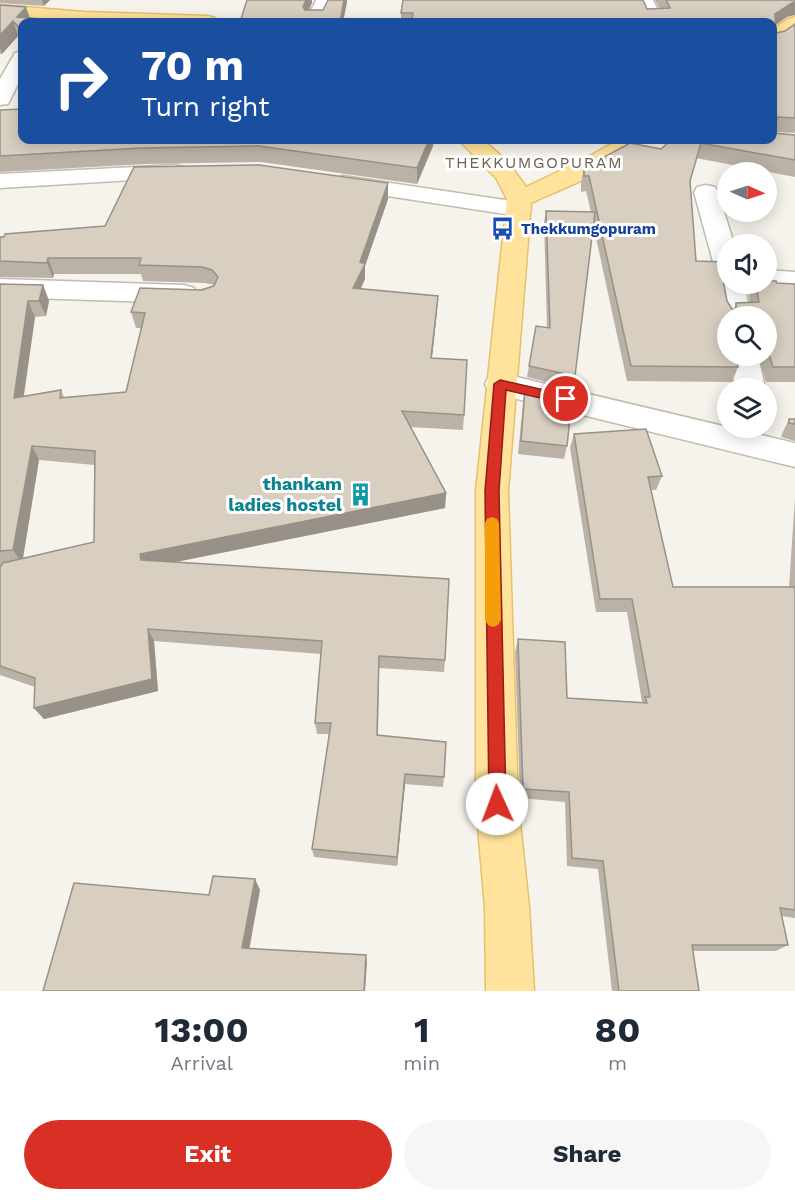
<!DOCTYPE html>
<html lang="en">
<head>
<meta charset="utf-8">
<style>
  body { margin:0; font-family:"Work Sans",sans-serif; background:#f6f6f7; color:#1f2937; height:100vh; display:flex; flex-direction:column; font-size:22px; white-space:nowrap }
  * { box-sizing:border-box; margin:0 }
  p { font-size:20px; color:#747a83 }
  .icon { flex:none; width:33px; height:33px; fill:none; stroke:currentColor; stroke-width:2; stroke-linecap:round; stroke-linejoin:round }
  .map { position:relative; height:991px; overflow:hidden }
  .sheet { display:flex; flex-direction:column; background:#fff; flex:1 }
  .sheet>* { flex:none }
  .top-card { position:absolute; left:18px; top:18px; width:759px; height:126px; border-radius:12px; box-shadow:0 3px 15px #0003; background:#1a4fa0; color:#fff; overflow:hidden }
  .needle { width:39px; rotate:93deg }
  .buttons { position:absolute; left:717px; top:162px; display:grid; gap:12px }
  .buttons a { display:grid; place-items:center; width:60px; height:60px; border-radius:50%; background:#fff; box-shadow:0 3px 15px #0003; font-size:30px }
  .pin { position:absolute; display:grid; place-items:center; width:51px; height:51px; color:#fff; margin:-26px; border:3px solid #fff; border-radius:50%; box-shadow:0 2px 6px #0007 }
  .me { position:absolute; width:66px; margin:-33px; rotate:358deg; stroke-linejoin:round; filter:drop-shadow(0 0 4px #0008) }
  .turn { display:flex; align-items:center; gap:21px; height:126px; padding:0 24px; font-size:27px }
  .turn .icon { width:78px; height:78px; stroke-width:2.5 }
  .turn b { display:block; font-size:42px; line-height:51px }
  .eta { display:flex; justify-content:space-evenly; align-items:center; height:102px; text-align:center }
  .eta b { font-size:36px; font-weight:700; line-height:42px }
  .button { display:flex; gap:12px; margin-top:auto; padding:12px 24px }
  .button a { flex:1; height:69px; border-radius:36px; background:#d93025; color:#fff; font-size:24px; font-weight:700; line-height:69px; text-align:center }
  .button a+a { background:#f6f6f7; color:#1f2937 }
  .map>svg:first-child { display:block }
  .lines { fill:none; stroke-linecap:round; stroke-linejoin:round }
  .minor-casing { stroke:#c2bbae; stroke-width:3 }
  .major-casing { stroke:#e6c16a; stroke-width:3 }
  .minor { fill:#fff; fill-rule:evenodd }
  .major { fill:#ffe39c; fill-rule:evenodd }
  .wall { fill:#bab2a6; fill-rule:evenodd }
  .shaded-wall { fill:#979187 }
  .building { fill:#d8cfc1; stroke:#979187; stroke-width:1.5 }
  .route { fill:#d93025; stroke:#8d1f18; stroke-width:1.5 }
  .slow { fill:#f59e0b }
  .labels { text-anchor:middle; stroke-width:6; stroke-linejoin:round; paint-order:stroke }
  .far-transit-label { font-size:15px; font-weight:bold; fill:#164399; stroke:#fff; text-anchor:start }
  .far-neighbourhood-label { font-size:16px; letter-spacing:1.5px; fill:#6e6250; stroke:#fff }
  .culture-label { font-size:18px; font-weight:bold; fill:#0d838f; stroke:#fff; text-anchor:end }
</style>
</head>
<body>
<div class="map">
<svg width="795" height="991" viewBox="0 0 795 991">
  <rect width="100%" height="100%" fill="#f6f3ec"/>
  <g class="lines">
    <defs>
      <g id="minor">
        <path d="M 316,0 L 334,0 L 324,22 L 306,22 Z"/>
        <path d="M 635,0 L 653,0 L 664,22 L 646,22 Z"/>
        <path d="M 22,51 L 22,76 L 8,104 L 0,105 L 0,79 L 15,53 Z"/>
        <path d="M 175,165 L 183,167 L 187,172 L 183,177 L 0,188 L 0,174 Z"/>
        <path d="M 343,176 L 519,202 L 528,204 L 531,209 L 528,214 L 519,216 L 335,188 L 331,183 L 335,178 Z"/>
        <path d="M 706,185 L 715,187 L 718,192 L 734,244 L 728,244 L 728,284 L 744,284 L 751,316 L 728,316 L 728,323 L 723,316 L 718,284 L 721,278 L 725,277 L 719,275 L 715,269 L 694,192 L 697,187 Z"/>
        <path d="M 766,270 L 795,272 L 795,290 L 757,285 L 755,284 L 766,284 Z"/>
        <path d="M 0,279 L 184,285 L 194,288 L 198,294 L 194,300 L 184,303 L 0,297 Z"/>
        <path d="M 730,356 L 758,356 L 765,388 L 735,388 Z"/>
        <path d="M 500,373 L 795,443 L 795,467 L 489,392 L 485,384 L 489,376 Z"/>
      </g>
      <g id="major">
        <path d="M 0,5 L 84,12 L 208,16 L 215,18 L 218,22 L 69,22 L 0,17 Z"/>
        <path d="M 795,17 L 795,32 L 779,44 L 772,46 L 772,30 L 788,19 Z"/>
        <path d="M 459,140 L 483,140 L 507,161 L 526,187 L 583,160 L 618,140 L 643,140 C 627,164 559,190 531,203 L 508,491 L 518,804 L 529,907 L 534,991 L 486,991 L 485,907 L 476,804 L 476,491 L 507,199 L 496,178 Z"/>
      </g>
    </defs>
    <use href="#minor" class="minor-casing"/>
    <use href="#major" class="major-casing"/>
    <use href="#minor" class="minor"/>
    <use href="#major" class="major"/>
  </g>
  <g class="wall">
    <path d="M 0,0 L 50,0 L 44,6 L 0,3 Z"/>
    <path d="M 655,0 L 795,0 L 787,17 L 776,25 L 776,33 L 785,31 L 795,24 L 795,133 L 772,132 L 772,22 L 401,22 L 401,13 L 660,9 Z"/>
    <path d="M 0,5 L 26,7 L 29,18 L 22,22 L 22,40 L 18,36 L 2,54 L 0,54 Z"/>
    <path d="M 0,110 L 22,140 L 433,140 L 433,146 L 417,184 L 261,162 L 146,164 L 0,172 Z"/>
    <path d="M 795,135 L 795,177 L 696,158 L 690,181 L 696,261 L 722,270 L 727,301 L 732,309 L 734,309 L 736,303 L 750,303 L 749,295 L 754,284 L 795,284 L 795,382 L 766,382 L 758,356 L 766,356 L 766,316 L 728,316 L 738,367 L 732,382 L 627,381 L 593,224 L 575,376 L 572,388 L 527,377 L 536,326 L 547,328 L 544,222 L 546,211 L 591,212 L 586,191 L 581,192 L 581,183 L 584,168 L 661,149 L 671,140 Z"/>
    <path d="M 388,183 L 388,199 L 365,266 L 365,279 L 361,288 L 437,311 L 432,358 L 464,415 L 463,430 L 410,427 L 446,493 L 445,508 L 173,562 L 445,660 L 444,672 L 379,668 L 378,735 L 444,777 L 443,787 L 405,784 L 397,866 L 314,857 L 312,849 L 329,734 L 317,734 L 315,723 L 321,654 L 154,641 L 158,691 L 44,719 L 34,708 L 35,687 L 0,675 L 0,284 L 43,285 L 49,301 L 46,316 L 35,317 L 24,396 L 61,390 L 64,397 L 126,392 L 142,328 L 136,328 L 131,312 L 214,285 L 205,283 L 143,281 L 141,274 L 54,274 L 53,278 L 0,277 L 0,237 L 105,226 ZM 39,460 L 95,465 L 94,542 L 23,558 Z"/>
    <path d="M 525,389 L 567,446 L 564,459 L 518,454 L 523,403 Z"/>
    <path d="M 789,419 L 795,419 L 795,441 L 781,437 L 782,434 Z"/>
    <path d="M 574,434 L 662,476 L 656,490 L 651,490 L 673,587 L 789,587 L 795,498 L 795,918 L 781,916 L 788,945 L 776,951 L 693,951 L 699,991 L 612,991 L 598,869 L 567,866 L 565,802 L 520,798 L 515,652 L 518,639 L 567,698 L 642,702 L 627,612 L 596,612 L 570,448 Z"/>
  </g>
  <g class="shaded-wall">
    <path d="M 42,0 L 50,0 L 44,6 Z"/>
    <path d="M 306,0 L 312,0 L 312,3 L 304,21 L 303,7 Z"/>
    <path d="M 344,0 L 347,0 L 347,3 L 343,22 L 340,22 Z"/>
    <path d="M 795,2 L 795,15 L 787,17 L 772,27 L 775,14 L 792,3 Z"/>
    <path d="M 26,7 L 31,21 L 17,17 Z"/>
    <path d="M 13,21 L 18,36 L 2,54 L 0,48 L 0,35 Z"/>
    <path d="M 429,140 L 433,140 L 433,146 L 417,184 L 417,168 Z"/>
    <path d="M 516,140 L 525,140 L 516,142 Z"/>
    <path d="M 388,183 L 388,199 L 365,266 L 365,279 L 354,303 L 353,288 L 360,262 Z"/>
    <path d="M 48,258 L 54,274 L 53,278 L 47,263 Z"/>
    <path d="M 43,285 L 49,301 L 46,316 L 39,301 Z"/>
    <path d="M 438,296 L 437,311 L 430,374 L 431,358 Z"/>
    <path d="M 28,301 L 35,317 L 21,413 L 14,398 Z"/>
    <path d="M 32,446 L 39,460 L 22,564 L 13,550 Z"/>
    <path d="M 446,493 L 445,508 L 146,568 L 141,560 L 140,554 Z"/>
    <path d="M 148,629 L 154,641 L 158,691 L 44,719 L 34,708 Z"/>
    <path d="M 379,656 L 379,668 L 377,746 L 377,735 Z"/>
    <path d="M 405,774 L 405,784 L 397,866 L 397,857 Z"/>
    <path d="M 255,879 L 260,890 L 248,956 L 242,948 Z"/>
    <path d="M 366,955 L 367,963 L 365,991 L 364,991 Z"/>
  </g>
  <g class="building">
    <path d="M 247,0 L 306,0 L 303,7 L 305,10 L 323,10 L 328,0 L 344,0 L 340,22 L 240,22 Z"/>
    <path d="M 403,0 L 643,0 L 647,9 L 670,8 L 666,0 L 795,0 L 795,2 L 792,3 L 775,14 L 776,33 L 785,31 L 795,24 L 795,118 L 778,117 L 775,123 L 772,123 L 772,22 L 414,22 L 412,20 L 413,13 L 401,13 Z"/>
    <path d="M 0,5 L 26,7 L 17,17 L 82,22 L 22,22 L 22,30 L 13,21 L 0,35 Z"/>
    <path d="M 22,109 L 22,140 L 429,140 L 417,168 L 259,146 L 142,148 L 0,156 L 0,110 Z"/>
    <path d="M 772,133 L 795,135 L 795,160 L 701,143 L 690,181 L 696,261 L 724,262 L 721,269 L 727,301 L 732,309 L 736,310 L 736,303 L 759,302 L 756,284 L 766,284 L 766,281 L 776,281 L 777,283 L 795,284 L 795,367 L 773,367 L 766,344 L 766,316 L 728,316 L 728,356 L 737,356 L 738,367 L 631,366 L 589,176 L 584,176 L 584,168 L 630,143 L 661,149 L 671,140 L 772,140 Z"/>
    <path d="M 259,165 L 388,183 L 360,262 L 365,264 L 353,288 L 438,296 L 431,358 L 467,360 L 464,415 L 402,411 L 446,493 L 140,554 L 141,560 L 449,579 L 445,660 L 379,656 L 377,735 L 446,742 L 444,777 L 405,774 L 397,857 L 312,849 L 331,723 L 315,723 L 322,641 L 148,629 L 152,679 L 34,708 L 35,678 L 0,666 L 0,567 L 3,563 L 94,542 L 95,451 L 32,446 L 13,550 L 0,551 L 0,284 L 43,285 L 39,301 L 28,301 L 14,398 L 61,390 L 60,398 L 126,392 L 145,313 L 131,312 L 140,288 L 202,290 L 214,286 L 218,277 L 212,270 L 202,267 L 139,265 L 141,258 L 48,258 L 47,263 L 0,261 L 0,237 L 4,237 L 5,234 L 105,226 L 134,167 Z"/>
    <path d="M 546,211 L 595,212 L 575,376 L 529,366 L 536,326 L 550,328 Z"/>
    <path d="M 525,389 L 572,400 L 567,446 L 521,441 Z"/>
    <path d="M 789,419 L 795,419 L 795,424 L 789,423 Z"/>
    <path d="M 646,429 L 662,476 L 648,477 L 673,587 L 795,587 L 795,910 L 780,908 L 788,945 L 692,945 L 699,991 L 619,991 L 603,861 L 572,858 L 569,792 L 523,789 L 518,639 L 565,642 L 567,698 L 647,703 L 645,697 L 650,697 L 632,599 L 600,599 L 574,434 Z"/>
    <path d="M 213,876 L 255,879 L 242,948 L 366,955 L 364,991 L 43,991 L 74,883 L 209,895 Z"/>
  </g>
  <path class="route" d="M 500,380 L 566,395 L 572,399 L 566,404 L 506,390 L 499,491 L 506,804 L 503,810 L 497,813 L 491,810 L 489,804 L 485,491 L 494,384 Z"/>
  <path class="slow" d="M 492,517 L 497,519 L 499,523 L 501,620 L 498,625 L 493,627 L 488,625 L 485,620 L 485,523 L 487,519 Z"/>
  <defs>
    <symbol id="bus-bare" viewBox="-9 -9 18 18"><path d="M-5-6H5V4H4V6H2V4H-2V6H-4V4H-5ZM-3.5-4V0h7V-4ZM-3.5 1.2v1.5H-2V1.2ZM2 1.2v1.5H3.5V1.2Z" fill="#1a4fb4" stroke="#fff" stroke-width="2.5" paint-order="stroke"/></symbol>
    <symbol id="building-bare" viewBox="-9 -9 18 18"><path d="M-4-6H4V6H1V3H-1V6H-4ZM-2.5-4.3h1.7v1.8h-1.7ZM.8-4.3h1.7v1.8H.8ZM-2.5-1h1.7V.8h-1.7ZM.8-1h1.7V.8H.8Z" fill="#0f9aa8" stroke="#fff" stroke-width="2.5" paint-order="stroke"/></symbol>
  </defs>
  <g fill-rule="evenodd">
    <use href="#bus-bare" x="486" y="212" width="33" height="33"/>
    <use href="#building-bare" x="344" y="478" width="33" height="33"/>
  </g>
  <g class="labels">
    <g class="far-transit-label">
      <text x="521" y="234">Thekkumgopuram</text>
    </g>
    <g class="far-neighbourhood-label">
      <text x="534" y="168">THEKKUMGOPURAM</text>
    </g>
    <g class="culture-label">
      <text x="342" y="490">thankam<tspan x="342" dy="21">ladies hostel</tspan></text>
    </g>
  </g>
</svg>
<div class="buttons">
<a><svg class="needle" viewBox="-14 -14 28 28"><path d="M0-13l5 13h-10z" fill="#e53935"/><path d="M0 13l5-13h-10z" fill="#747a83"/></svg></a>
<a><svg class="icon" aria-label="sound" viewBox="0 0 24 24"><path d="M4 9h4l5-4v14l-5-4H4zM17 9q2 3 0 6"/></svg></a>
<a><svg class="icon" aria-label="search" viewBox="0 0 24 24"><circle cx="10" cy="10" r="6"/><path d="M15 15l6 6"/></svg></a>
<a><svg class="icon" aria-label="layers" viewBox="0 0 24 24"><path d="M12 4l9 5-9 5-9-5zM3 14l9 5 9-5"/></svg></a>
</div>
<div class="pin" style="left:566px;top:399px;background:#d93025"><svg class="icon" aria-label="arrive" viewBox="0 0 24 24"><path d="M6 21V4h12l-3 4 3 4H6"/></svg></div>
<svg class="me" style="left:497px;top:804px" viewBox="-20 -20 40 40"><circle r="19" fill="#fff"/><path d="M0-13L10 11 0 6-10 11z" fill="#d93025"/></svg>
<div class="top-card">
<div class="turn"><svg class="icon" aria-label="right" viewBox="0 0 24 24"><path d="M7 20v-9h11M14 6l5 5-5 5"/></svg><div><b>70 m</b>Turn right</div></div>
</div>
</div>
<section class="sheet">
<div class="eta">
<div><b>13:00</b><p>Arrival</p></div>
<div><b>1</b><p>min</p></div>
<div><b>80</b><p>m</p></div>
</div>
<div class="button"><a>Exit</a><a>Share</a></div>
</section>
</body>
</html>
